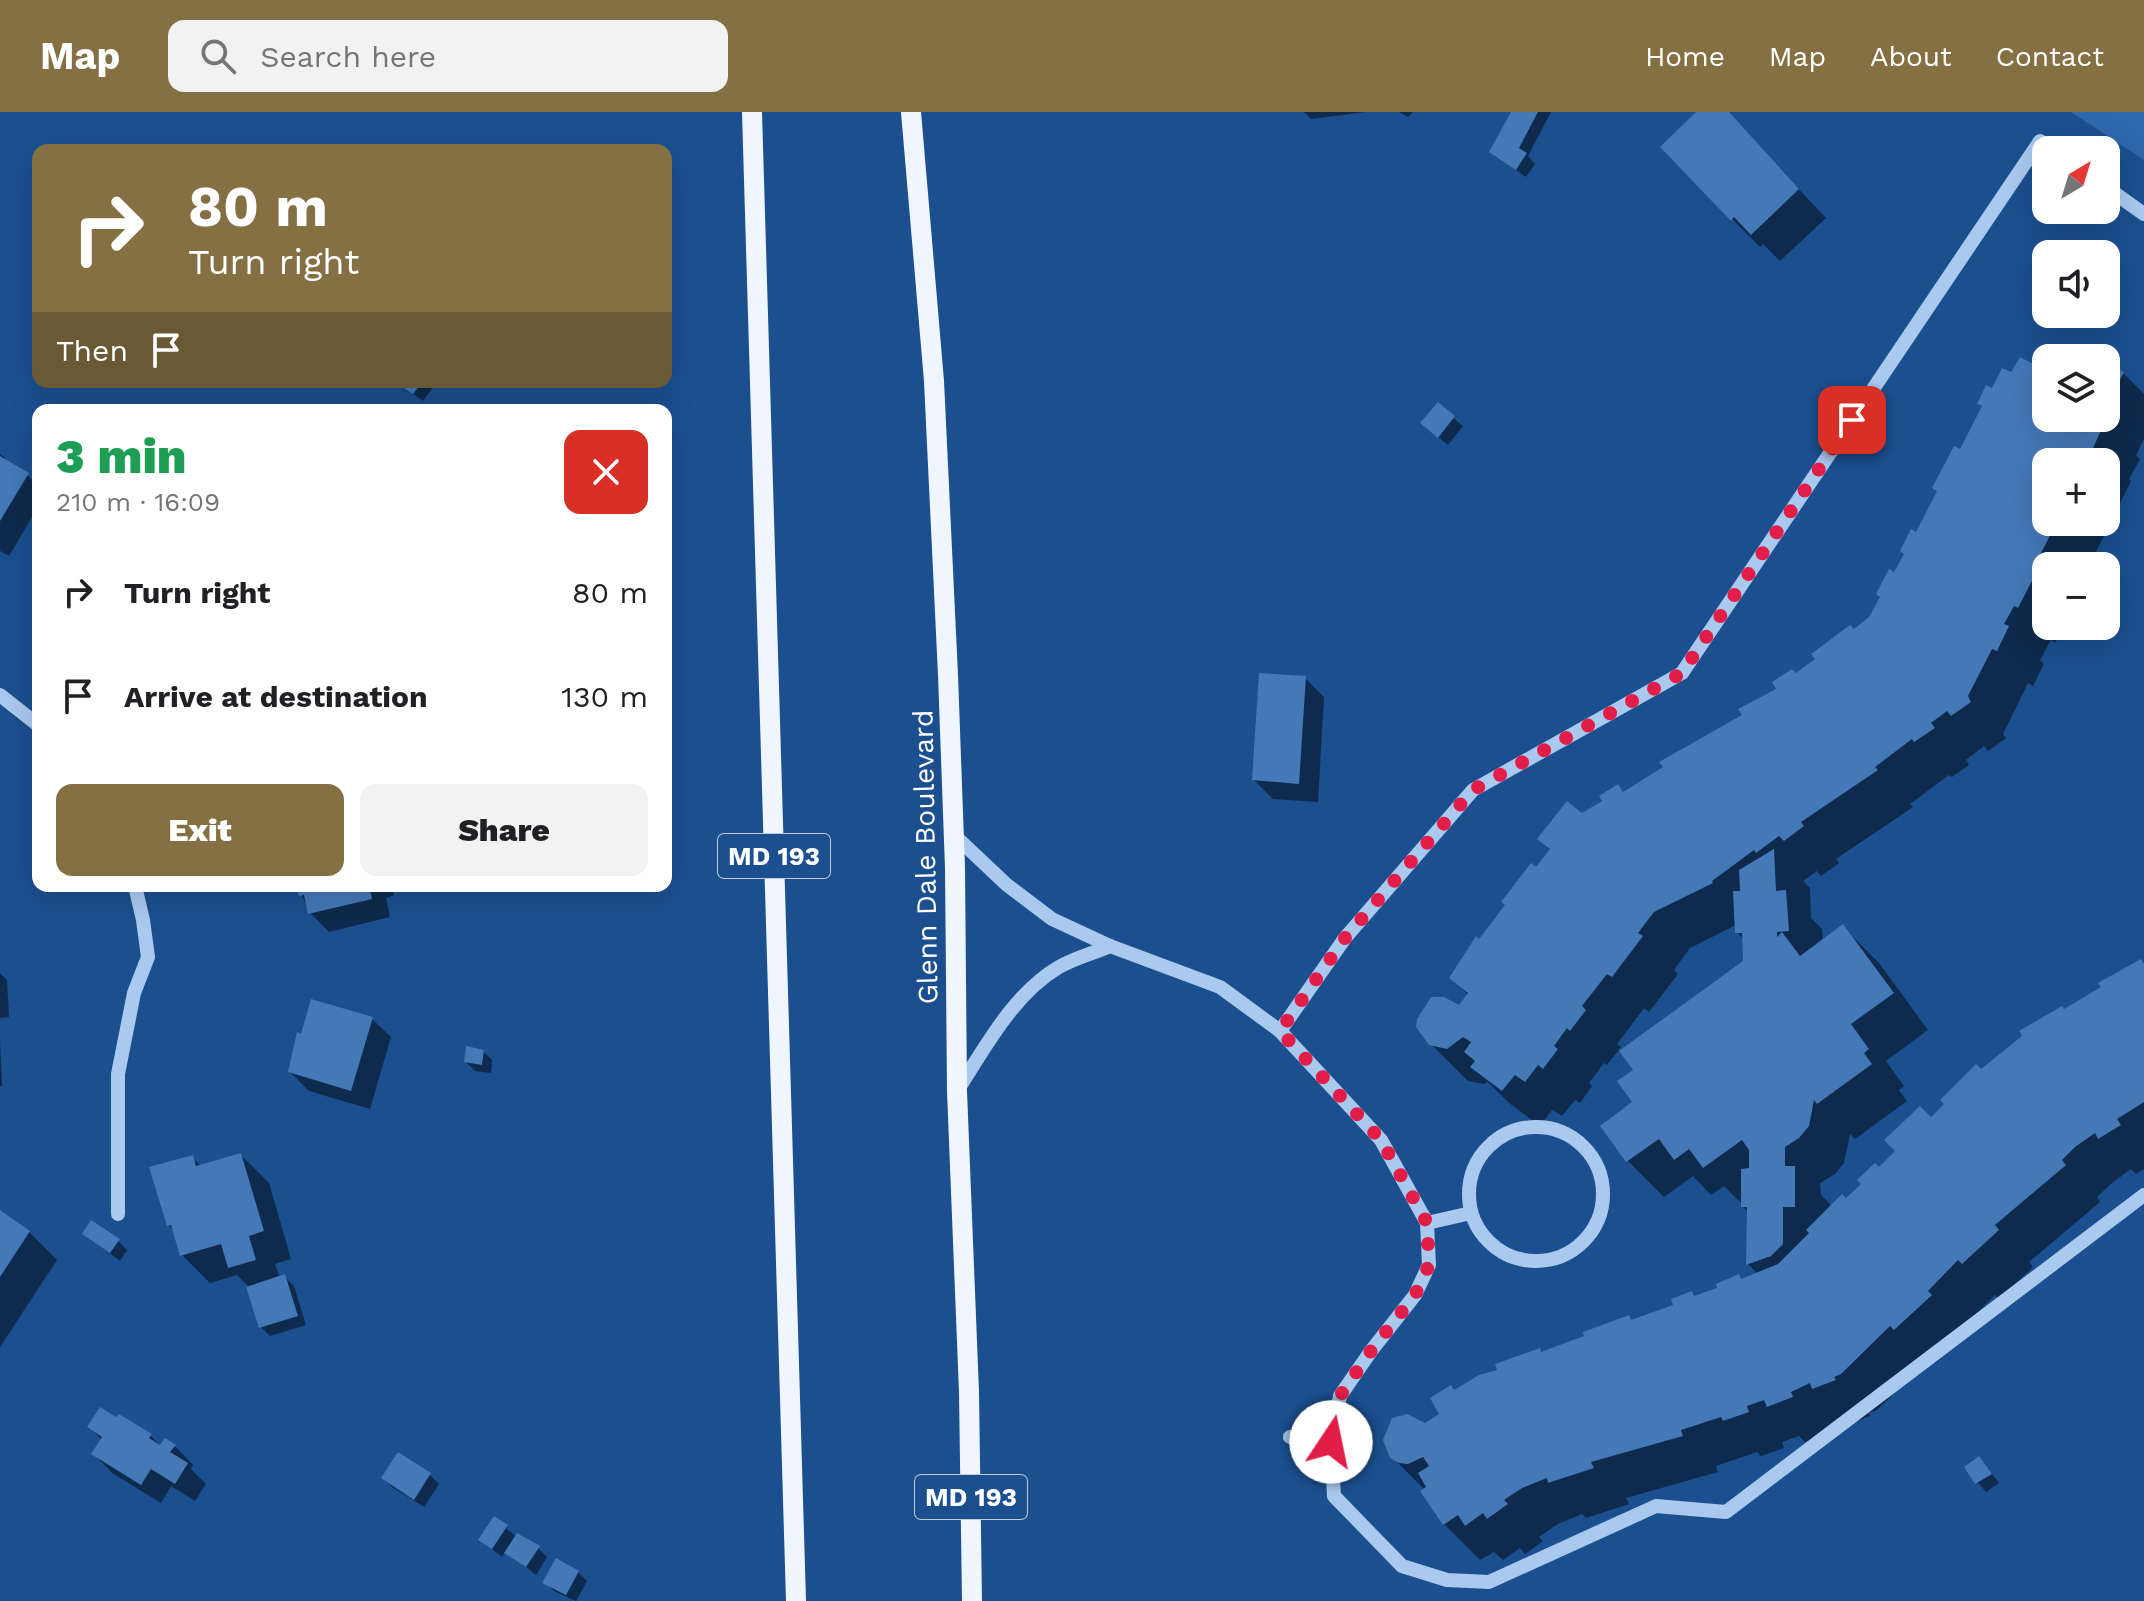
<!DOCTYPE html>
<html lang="en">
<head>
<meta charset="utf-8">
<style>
  body { margin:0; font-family:"Work Sans",sans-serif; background:#f2f2f2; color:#202124; height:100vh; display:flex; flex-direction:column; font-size:30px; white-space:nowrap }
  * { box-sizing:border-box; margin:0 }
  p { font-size:26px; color:#757577 }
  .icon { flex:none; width:44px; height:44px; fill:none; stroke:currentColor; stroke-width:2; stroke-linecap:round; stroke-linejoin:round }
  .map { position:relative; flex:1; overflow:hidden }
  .details { position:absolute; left:32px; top:292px; width:640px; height:488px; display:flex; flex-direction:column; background:#fff; border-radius:16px; box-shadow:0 8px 32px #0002 }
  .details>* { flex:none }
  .top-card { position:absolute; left:32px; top:32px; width:640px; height:244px; border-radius:16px; box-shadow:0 8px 32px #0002; background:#847042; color:#fff; overflow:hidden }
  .needle { width:52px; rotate:38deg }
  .fabs { position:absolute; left:2032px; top:24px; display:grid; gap:16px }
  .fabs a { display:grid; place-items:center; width:88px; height:88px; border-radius:16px; background:#fff; box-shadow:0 8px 32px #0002; font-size:40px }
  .pin { position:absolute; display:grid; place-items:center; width:68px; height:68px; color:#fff; margin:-34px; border-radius:16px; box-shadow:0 4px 12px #0006 }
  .me { position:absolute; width:88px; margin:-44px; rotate:11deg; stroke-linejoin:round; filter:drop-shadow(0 0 6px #0008) }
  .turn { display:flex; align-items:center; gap:28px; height:168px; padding:0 24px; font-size:36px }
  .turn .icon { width:104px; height:104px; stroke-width:2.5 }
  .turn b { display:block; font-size:56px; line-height:68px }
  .then { display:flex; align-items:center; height:76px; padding:0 24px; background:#0003; gap:16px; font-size:30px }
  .round { display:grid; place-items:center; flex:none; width:84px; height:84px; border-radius:16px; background:#f2f2f2 }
  .head { display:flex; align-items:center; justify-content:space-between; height:136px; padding:0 24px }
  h1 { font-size:48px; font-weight:800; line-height:60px; color:#1e9e55 }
  .action { display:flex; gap:16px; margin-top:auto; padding:16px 24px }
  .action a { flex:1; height:92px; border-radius:16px; background:#847042; color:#fff; font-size:32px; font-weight:800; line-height:92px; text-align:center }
  .action a+a { background:#f2f2f2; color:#202124 }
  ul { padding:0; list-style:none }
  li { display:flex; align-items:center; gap:24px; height:104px; padding:0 24px }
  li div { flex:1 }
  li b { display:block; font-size:30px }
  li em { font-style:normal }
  header { display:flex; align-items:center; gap:48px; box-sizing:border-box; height:112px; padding:0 40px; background:#847042; color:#fff }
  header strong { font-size:38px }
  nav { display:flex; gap:44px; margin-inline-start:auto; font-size:28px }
  .search { width:560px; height:72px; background:#f2f2f2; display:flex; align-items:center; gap:20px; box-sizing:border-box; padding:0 28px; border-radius:16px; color:#757577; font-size:30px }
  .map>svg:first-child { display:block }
  .green { fill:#2e69ad }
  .shadow { fill:#0007; fill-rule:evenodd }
  .building { fill:#4478b7 }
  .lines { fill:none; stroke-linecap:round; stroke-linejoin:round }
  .minor { stroke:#a9c9ee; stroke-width:14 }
  .major { stroke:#f0f6ff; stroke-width:20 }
  .route { stroke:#e11d48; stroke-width:14; stroke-dasharray:0 25.2 }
  .labels { text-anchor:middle; stroke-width:8; stroke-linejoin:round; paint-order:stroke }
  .shield { fill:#1b4f8f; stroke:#bbcadd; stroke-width:2 }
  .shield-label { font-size:26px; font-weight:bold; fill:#fff }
  .street-label { font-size:28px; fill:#fff; stroke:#1b4f8f }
</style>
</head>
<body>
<header>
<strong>Map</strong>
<div class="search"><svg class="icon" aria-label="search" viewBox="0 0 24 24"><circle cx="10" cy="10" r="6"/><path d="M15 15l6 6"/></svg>Search here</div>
<nav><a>Home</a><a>Map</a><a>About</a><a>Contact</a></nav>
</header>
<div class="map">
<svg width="2144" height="1489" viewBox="0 0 2144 1489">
  <rect width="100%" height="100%" fill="#1b4f8f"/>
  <path class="green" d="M 2071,0 L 2144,0 L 2144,48 Z"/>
  <g class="shadow">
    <path d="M 1304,0 L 1366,0 L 1311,7 Z"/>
    <path d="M 1399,0 L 1413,0 L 1408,5 Z"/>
    <path d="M 1513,0 L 1551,0 L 1528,44 L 1535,52 L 1526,65 L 1492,40 Z"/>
    <path d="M 1699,0 L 1726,0 L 1826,106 L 1780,149 L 1763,132 L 1760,135 L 1732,107 Z"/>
    <path d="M 2106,253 L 2123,261 L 2144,282 L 2144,327 L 2136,343 L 2140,347 L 2129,367 L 2131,369 L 2089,454 L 2046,454 L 2046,514 L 2063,514 L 2055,531 L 2051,528 L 2040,548 L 2044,552 L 2033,574 L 2028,571 L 2003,622 L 2006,626 L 1988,639 L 1984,634 L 1966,648 L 1969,653 L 1952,665 L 1949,663 L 1910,692 L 1913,695 L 1836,747 L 1839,751 L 1821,764 L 1817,759 L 1803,769 L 1810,776 L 1811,806 L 1822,817 L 1823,830 L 1843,815 L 1879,851 L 1928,918 L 1886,949 L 1904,974 L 1899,978 L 1907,989 L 1855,1027 L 1850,1022 L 1844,1051 L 1835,1062 L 1820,1071 L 1821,1083 L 1830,1092 L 1830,1097 L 1846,1089 L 1981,959 L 2064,899 L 2144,853 L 2144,1057 L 2136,1062 L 2131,1057 L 2112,1071 L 2097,1085 L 2100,1090 L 2029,1150 L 2033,1155 L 1999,1187 L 1995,1183 L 1962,1216 L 1966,1220 L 1931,1253 L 1927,1249 L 1877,1298 L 1869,1301 L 1870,1304 L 1850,1312 L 1846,1307 L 1825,1316 L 1828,1321 L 1805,1330 L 1799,1324 L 1782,1330 L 1784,1336 L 1761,1344 L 1757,1340 L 1716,1354 L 1718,1360 L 1626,1386 L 1629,1392 L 1586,1406 L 1582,1402 L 1558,1412 L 1539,1425 L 1543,1429 L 1525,1442 L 1520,1436 L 1503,1448 L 1494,1440 L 1480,1448 L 1444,1412 L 1425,1378 L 1392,1345 L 1425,1313 L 1442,1303 L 1455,1280 L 1540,1238 L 1543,1242 L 1629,1206 L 1633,1210 L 1675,1194 L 1692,1182 L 1696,1186 L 1758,1162 L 1748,1152 L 1749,1100 L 1743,1095 L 1743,1089 L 1741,1091 L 1724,1074 L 1711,1083 L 1693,1064 L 1664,1085 L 1628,1049 L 1602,1014 L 1635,991 L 1635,959 L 1745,850 L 1744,828 L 1737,820 L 1736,813 L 1690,836 L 1674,858 L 1678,862 L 1649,900 L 1644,896 L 1617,932 L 1621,935 L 1607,953 L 1604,951 L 1589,971 L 1592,974 L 1580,991 L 1575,988 L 1562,1004 L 1552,998 L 1540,1014 L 1509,991 L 1488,970 L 1484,972 L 1468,969 L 1431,932 L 1469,884 L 1452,866 L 1551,739 L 1540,727 L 1604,690 L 1618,675 L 1624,681 L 1745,604 L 1871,507 L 1983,296 L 1979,292 L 1993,279 L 2012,263 L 2046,261 L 2046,306 L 2106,306 ZM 2046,350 L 2106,350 L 2106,410 L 2046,410 Z"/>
    <path d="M 397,270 L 432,270 L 435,273 L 423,289 Z"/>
    <path d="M 1438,293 L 1463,314 L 1448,333 L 1432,320 Z"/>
    <path d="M 0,342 L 5,346 L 4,349 L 27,363 L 38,373 L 38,395 L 9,444 L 0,439 Z"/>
    <path d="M 1305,566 L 1324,585 L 1318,690 L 1273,687 L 1254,668 Z"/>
    <path d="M 298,774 L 392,774 L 394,783 L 386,786 L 390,805 L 329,820 L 310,801 Z"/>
    <path d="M 0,861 L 7,868 L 9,905 L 0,906 Z"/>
    <path d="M 372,907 L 391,925 L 370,997 L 309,979 L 290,960 L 302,924 Z"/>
    <path d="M 0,927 L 2,974 L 0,974 Z"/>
    <path d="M 483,939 L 492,948 L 491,961 L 475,959 L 466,950 Z"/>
    <path d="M 241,1043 L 269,1071 L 291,1147 L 275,1152 L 280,1166 L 285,1165 L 294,1174 L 306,1213 L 270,1224 L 261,1215 L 250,1176 L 237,1163 L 210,1171 L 182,1143 L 175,1119 L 168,1113 L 192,1045 L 202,1055 Z"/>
    <path d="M 0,1101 L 29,1120 L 57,1148 L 0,1235 Z"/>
    <path d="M 84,1121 L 118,1129 L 127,1138 L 120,1149 Z"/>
    <path d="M 117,1308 L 150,1323 L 162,1335 L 175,1334 L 193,1353 L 191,1357 L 206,1372 L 195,1389 L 171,1374 L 161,1391 L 112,1361 L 94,1342 L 102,1328 L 89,1315 Z"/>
    <path d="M 398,1343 L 430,1363 L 439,1372 L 424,1395 L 392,1375 L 383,1366 Z"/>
    <path d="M 1979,1346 L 1999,1371 L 1986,1380 L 1966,1356 Z"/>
    <path d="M 494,1407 L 517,1425 L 538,1436 L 547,1445 L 536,1463 L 506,1439 L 502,1445 L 481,1428 Z"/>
    <path d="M 578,1460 L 587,1469 L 576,1489 L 554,1479 L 545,1470 Z"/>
  </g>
  <g class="building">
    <path d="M 1511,0 L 1538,0 L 1519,36 L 1527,41 L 1516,58 L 1489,40 Z"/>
    <path d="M 1696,0 L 1729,0 L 1799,77 L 1751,123 L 1734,105 L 1731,109 L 1660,35 Z"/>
    <path d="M 2073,234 L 2097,246 L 2067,246 Z"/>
    <path d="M 2020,245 L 2046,259 L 2046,306 L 2100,306 L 2105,309 L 2087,350 L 2046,350 L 2046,410 L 2057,410 L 2037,449 L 2041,451 L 2018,496 L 2014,494 L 2004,512 L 2009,514 L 1997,539 L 1992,537 L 1968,584 L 1971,590 L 1951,604 L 1947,599 L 1931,611 L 1935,616 L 1914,630 L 1912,627 L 1875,655 L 1878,658 L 1801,710 L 1804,714 L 1784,729 L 1779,724 L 1756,741 L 1754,738 L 1712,769 L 1713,771 L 1654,800 L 1638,821 L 1643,824 L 1612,865 L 1607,862 L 1582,894 L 1586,898 L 1570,919 L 1567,916 L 1554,934 L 1558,937 L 1543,957 L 1538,953 L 1525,970 L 1515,963 L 1502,979 L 1470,955 L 1475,949 L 1464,940 L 1471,930 L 1463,925 L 1447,937 L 1429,933 L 1416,915 L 1417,907 L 1431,885 L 1444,885 L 1459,893 L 1468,881 L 1449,866 L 1476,824 L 1479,827 L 1505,793 L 1501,790 L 1531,751 L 1536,755 L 1550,737 L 1537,727 L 1567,689 L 1582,701 L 1602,689 L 1599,684 L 1618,672 L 1623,680 L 1663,655 L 1659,650 L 1742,603 L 1738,597 L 1776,577 L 1772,570 L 1792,557 L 1796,561 L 1815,547 L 1811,542 L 1850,513 L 1854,517 L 1869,505 L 1880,485 L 1876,482 L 1889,457 L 1894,460 L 1904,442 L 1900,439 L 1911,417 L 1916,420 L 1937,379 L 1932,376 L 1954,334 L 1960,337 L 1982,294 L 1977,292 L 1986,273 L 1992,276 L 2002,256 L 2011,260 Z"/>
    <path d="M 2106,251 L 2124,260 L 2106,295 Z"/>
    <path d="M 396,270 L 422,270 L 413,282 Z"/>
    <path d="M 1438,290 L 1455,304 L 1438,326 L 1420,311 Z"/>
    <path d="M 0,344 L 29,361 L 0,409 Z"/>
    <path d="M 1259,561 L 1306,564 L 1299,672 L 1252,668 Z"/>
    <path d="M 1774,737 L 1776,779 L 1786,778 L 1789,819 L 1777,820 L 1777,825 L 1782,820 L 1800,844 L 1843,812 L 1894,881 L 1851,912 L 1869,937 L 1864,941 L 1872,952 L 1817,992 L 1814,988 L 1809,1014 L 1799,1026 L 1785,1035 L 1785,1054 L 1795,1054 L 1795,1095 L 1783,1095 L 1783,1132 L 1771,1144 L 1746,1153 L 1747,1095 L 1741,1095 L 1741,1057 L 1749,1056 L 1749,1038 L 1742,1028 L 1703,1056 L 1689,1037 L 1674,1048 L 1659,1027 L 1626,1050 L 1600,1014 L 1632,990 L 1617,969 L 1633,958 L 1619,939 L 1743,849 L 1742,821 L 1735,821 L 1733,779 L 1740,779 L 1739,758 Z"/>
    <path d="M 296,774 L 369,774 L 372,787 L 308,802 L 304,783 L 299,784 Z"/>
    <path d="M 2141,847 L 2144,852 L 2144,990 L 2117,1007 L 2121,1013 L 2098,1027 L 2095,1021 L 2075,1035 L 2062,1048 L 2066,1053 L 1995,1113 L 1999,1118 L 1962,1152 L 1958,1148 L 1928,1179 L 1932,1183 L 1894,1218 L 1890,1214 L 1841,1262 L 1834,1265 L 1836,1268 L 1812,1277 L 1810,1271 L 1791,1280 L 1793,1285 L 1767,1295 L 1764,1288 L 1747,1294 L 1749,1300 L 1723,1309 L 1721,1305 L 1681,1318 L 1683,1324 L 1591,1350 L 1594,1356 L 1548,1371 L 1547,1366 L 1522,1376 L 1504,1388 L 1508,1392 L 1487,1407 L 1483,1401 L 1465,1414 L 1458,1403 L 1443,1413 L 1420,1379 L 1426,1375 L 1418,1361 L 1429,1354 L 1423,1345 L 1408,1352 L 1399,1351 L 1390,1346 L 1383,1328 L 1392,1306 L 1407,1302 L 1425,1311 L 1439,1302 L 1430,1286 L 1451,1273 L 1454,1278 L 1479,1263 L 1497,1258 L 1495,1252 L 1540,1236 L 1541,1240 L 1584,1224 L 1583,1220 L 1629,1203 L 1631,1208 L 1673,1193 L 1671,1187 L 1692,1179 L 1694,1184 L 1717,1176 L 1716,1172 L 1739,1162 L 1741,1167 L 1778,1152 L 1809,1121 L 1806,1118 L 1842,1082 L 1846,1086 L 1861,1072 L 1857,1068 L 1875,1051 L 1879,1055 L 1895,1039 L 1884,1028 L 1920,994 L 1931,1005 L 1944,992 L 1940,988 L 1976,952 L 1981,957 L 2022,924 L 2019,919 L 2062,894 L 2064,897 L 2101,875 L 2098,871 Z"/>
    <path d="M 311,887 L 373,905 L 351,979 L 288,960 L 297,920 L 301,922 Z"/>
    <path d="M 466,934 L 484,938 L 482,953 L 464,950 Z"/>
    <path d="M 241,1041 L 264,1119 L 249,1124 L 256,1148 L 228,1156 L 221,1132 L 180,1144 L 171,1113 L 167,1114 L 149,1055 L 193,1043 L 196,1054 Z"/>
    <path d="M 0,1098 L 30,1119 L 0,1165 Z"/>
    <path d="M 91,1108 L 120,1127 L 110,1141 L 82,1122 Z"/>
    <path d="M 285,1162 L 298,1204 L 259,1216 L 246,1175 Z"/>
    <path d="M 100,1295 L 116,1305 L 119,1302 L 152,1322 L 149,1326 L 160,1333 L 165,1326 L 176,1333 L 170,1340 L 188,1351 L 175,1372 L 151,1357 L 141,1373 L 91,1342 L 102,1325 L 87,1315 Z"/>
    <path d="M 398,1340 L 431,1361 L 414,1388 L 381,1366 Z"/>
    <path d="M 1979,1344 L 1992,1362 L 1975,1372 L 1964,1355 Z"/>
    <path d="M 494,1404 L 508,1413 L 492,1437 L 478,1428 Z"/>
    <path d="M 517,1421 L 540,1434 L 526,1455 L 504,1441 Z"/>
    <path d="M 556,1446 L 579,1459 L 566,1483 L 542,1471 Z"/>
  </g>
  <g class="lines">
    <g class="minor">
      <path d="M 2106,75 L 2144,102"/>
      <path d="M 0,583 L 38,613"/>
      <path d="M 954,723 L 1007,773 L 1052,807 L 1110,834 L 1220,875 L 1280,919 L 1381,1028 L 1427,1111 L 1429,1153 L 1415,1183 L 1371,1239 L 1340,1284 L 1331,1330 L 1334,1384 L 1402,1454 L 1447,1468 L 1489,1470 L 1656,1394 L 1726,1400 L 2144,1083"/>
      <path d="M 1280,919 L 1345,826 L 1473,678 L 1682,561 L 2040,29 L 2053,38"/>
      <path d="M 957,979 C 985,936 1013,882 1059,855 C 1074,846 1094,841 1110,834"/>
      <circle cx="1536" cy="1082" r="67"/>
      <path d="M 118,1102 L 118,962 L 134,881 L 148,845 L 143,808 L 135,774"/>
      <path d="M 1427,1111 L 1471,1101"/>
      <path d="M 1290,1325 L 1331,1330"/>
    </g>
    <g class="major">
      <path d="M 752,0 L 796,1489"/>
      <path d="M 911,0 L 934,269 L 948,563 L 955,756 L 957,979 L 969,1280 L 972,1489"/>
    </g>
  </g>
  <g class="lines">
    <path class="route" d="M 1331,1330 L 1340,1284 L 1371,1239 L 1415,1183 L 1429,1153 L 1427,1111 L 1381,1028 L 1280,919 L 1345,826 L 1473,678 L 1682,561 L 1852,308"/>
  </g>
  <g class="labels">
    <g class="shield">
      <rect x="718" y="722" width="112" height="44" rx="6"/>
      <rect x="915" y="1363" width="112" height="44" rx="6"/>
    </g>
    <g class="shield-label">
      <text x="774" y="753">MD 193</text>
      <text x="971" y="1394">MD 193</text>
    </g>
    <g class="street-label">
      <text transform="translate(925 745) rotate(-91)" y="10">Glenn Dale Boulevard</text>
    </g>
  </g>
</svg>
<div class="fabs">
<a><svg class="needle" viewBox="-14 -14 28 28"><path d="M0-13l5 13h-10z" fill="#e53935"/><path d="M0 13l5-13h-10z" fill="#757577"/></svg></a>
<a><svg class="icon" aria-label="sound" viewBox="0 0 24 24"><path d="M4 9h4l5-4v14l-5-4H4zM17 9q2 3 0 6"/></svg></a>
<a><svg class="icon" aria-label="layers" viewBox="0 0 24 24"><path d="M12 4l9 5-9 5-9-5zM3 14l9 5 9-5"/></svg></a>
<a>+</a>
<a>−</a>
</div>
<div class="pin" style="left:1852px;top:308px;background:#d93025"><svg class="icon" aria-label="arrive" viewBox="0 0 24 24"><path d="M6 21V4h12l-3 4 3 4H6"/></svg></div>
<svg class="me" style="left:1331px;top:1330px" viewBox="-20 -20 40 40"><circle r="19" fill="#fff"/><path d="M0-13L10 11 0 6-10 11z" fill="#e11d48"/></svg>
<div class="top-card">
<div class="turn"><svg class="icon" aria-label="right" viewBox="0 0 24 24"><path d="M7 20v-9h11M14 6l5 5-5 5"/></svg><div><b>80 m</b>Turn right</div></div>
<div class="then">Then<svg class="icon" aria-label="arrive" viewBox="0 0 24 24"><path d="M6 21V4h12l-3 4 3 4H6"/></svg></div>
</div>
<section class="details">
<div class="head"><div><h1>3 min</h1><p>210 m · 16:09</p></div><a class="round" style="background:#d93025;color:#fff"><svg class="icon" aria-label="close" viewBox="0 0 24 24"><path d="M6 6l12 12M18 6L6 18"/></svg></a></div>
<ul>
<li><svg class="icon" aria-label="right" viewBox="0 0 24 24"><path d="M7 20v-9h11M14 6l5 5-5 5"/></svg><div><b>Turn right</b></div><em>80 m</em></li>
<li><svg class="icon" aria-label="arrive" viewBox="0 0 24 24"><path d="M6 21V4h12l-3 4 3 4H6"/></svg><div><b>Arrive at destination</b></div><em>130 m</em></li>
</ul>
<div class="action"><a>Exit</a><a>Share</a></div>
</section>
</div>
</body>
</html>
